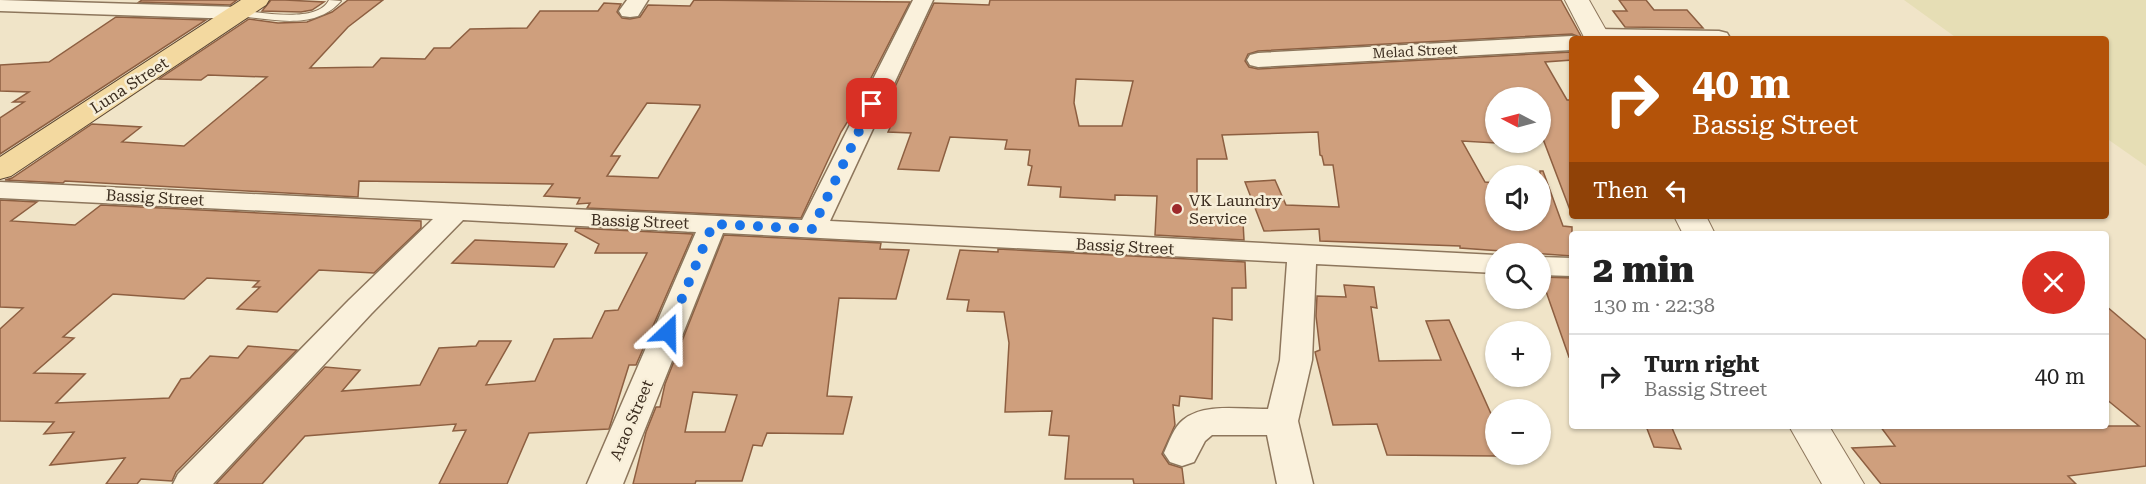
<!DOCTYPE html>
<html lang="en">
<head>
<meta charset="utf-8">
<style>
  body { margin:0; font-family:"Roboto Serif",serif; background:#f2f2f2; color:#222; height:100vh; display:flex; flex-direction:column; font-size:22px; white-space:nowrap }
  * { box-sizing:border-box; margin:0 }
  p { font-size:20px; color:#767676 }
  .icon { flex:none; width:33px; height:33px; fill:none; stroke:currentColor; stroke-width:2; stroke-linecap:round; stroke-linejoin:round }
  .map { position:relative; flex:1; overflow:hidden }
  .details { position:absolute; left:1569px; top:231px; width:540px; height:198px; display:flex; flex-direction:column; background:#fff; border-radius:6px; box-shadow:0 2px 4px #0004 }
  .details>* { flex:none }
  .guide { position:absolute; left:1569px; top:36px; width:540px; height:183px; border-radius:6px; box-shadow:0 2px 4px #0004; background:#b45309; color:#fff; overflow:hidden }
  .needle { width:39px; rotate:276deg }
  .controls { position:absolute; left:1485px; top:87px; display:grid; gap:12px }
  .controls a { display:grid; place-items:center; width:66px; height:66px; border-radius:50%; background:#fff; box-shadow:0 2px 4px #0004; font-size:30px }
  .pin { position:absolute; display:grid; place-items:center; width:51px; height:51px; color:#fff; margin:-26px; border-radius:12px; box-shadow:0 3px 9px #0006 }
  .me { position:absolute; width:66px; margin:-33px; rotate:23deg; stroke-linejoin:round; filter:drop-shadow(0 0 4px #0008) }
  .turn { display:flex; align-items:center; gap:21px; height:126px; padding:0 24px; font-size:27px }
  .turn .icon { width:78px; height:78px; stroke-width:2.5 }
  .turn b { display:block; font-size:42px; line-height:51px }
  .then { display:flex; align-items:center; height:57px; padding:0 24px; background:#0003; gap:12px; font-size:22px }
  .round { display:grid; place-items:center; flex:none; width:63px; height:63px; border-radius:32px; background:#f2f2f2 }
  .overview { display:flex; align-items:center; justify-content:space-between; height:102px; padding:0 24px }
  h1 { font-size:36px; font-weight:800; line-height:45px }
  ul { padding:0; list-style:none }
  li { display:flex; align-items:center; gap:18px; height:84px; padding:0 24px; border-top:2px solid #e0e0e0 }
  li div { flex:1 }
  li b { display:block; font-size:22px }
  li em { font-style:normal }
  .map>svg:first-child { display:block }
  .farmland { fill:#e6deb5 }
  .building { fill:#cf9f7d; stroke:#8d5f41; stroke-width:1.5; fill-rule:evenodd }
  .lines { fill:none; stroke-linecap:round; stroke-linejoin:round }
  .service-casing { stroke:#8d765c; stroke-width:2 }
  .minor-casing { stroke:#8d765c; stroke-width:3 }
  .tertiary-casing { stroke:#8d765c; stroke-width:2 }
  .primary-casing { stroke:#5b4430; stroke-width:2 }
  .service { fill:#faf1dc; fill-rule:evenodd }
  .minor { fill:#faf1dc; fill-rule:evenodd }
  .tertiary { fill:#faf1dc; fill-rule:evenodd }
  .primary { fill:#f3d9a0; fill-rule:evenodd }
  .route { stroke:#1a73e8; stroke-width:10; stroke-dasharray:0 18 }
  .poi-dot { fill:#9e2a2b; stroke:#f7eed8; stroke-width:2 }
  .labels { text-anchor:middle; stroke-width:5; stroke-linejoin:round; paint-order:stroke }
  .far-street-label { font-size:14px; fill:#3d2e20; stroke:#f7eed8 }
  .street-label { font-size:16px; fill:#3d2e20; stroke:#f7eed8 }
  .poi-label { font-size:16px; fill:#3d2e20; stroke:#f7eed8; text-anchor:start }
</style>
</head>
<body>
<div class="map">
<svg width="2146" height="484" viewBox="0 0 2146 484">
  <rect width="100%" height="100%" fill="#f0e4c8"/>
  <path class="farmland" d="M 1904,0 L 2146,0 L 2146,166 L 2106,138 L 2106,39 L 1958,39 Z"/>
  <g class="building">
    <path d="M 142,0 L 237,0 L 230,5 L 139,2 Z"/>
    <path d="M 271,0 L 285,0 L 324,2 L 312,10 L 301,12 L 262,11 Z"/>
    <path d="M 348,0 L 383,0 L 348,27 L 310,68 L 373,67 L 381,58 L 425,59 L 434,48 L 450,48 L 470,29 L 527,28 L 540,11 L 598,11 L 604,3 L 621,4 L 617,12 L 622,18 L 630,19 L 640,17 L 648,5 L 690,6 L 694,0 L 910,2 L 853,113 L 841,132 L 801,218 L 587,208 L 590,203 L 577,204 L 580,198 L 544,196 L 553,184 L 359,181 L 358,197 L 65,181 L 63,183 L 5,180 L 12,178 L 92,124 L 141,127 L 122,142 L 184,146 L 267,77 L 208,75 L 201,80 L 159,79 L 249,19 L 278,23 L 307,22 L 332,12 ZM 647,103 L 700,105 L 700,107 L 658,178 L 607,176 L 620,156 L 611,156 Z"/>
    <path d="M 990,0 L 1561,0 L 1582,38 L 1572,34 L 1258,51 L 1248,54 L 1245,61 L 1249,67 L 1258,69 L 1572,52 L 1572,60 L 1545,62 L 1567,100 L 1572,100 L 1572,209 L 1570,210 L 1540,131 L 1540,98 L 1496,97 L 1496,143 L 1462,141 L 1485,182 L 1496,183 L 1496,220 L 1540,220 L 1540,171 L 1543,171 L 1563,226 L 1572,227 L 1572,256 L 1460,248 L 1460,246 L 1320,241 L 1319,229 L 1264,231 L 1245,182 L 1275,180 L 1286,205 L 1339,207 L 1333,165 L 1324,165 L 1322,156 L 1320,155 L 1318,132 L 1222,135 L 1227,159 L 1197,159 L 1197,220 L 1243,222 L 1244,240 L 1155,235 L 1157,196 L 1115,195 L 1115,200 L 1060,197 L 1061,187 L 1028,185 L 1032,166 L 1028,165 L 1030,150 L 1005,149 L 1007,140 L 950,137 L 939,171 L 898,169 L 911,133 L 888,132 L 896,115 L 882,115 L 934,3 L 989,5 ZM 1076,79 L 1133,81 L 1122,126 L 1079,126 L 1074,103 Z"/>
    <path d="M 1619,0 L 1646,0 L 1654,10 L 1687,10 L 1703,28 L 1625,27 L 1613,11 L 1627,11 Z"/>
    <path d="M 116,17 L 206,20 L 0,154 L 0,118 L 24,102 L 13,102 L 29,92 L 0,91 L 0,65 L 49,62 Z"/>
    <path d="M 0,200 L 37,202 L 11,221 L 75,225 L 101,205 L 421,221 L 421,228 L 374,273 L 319,270 L 277,312 L 237,309 L 260,287 L 253,287 L 259,281 L 207,278 L 184,299 L 113,294 L 63,337 L 74,338 L 34,373 L 85,374 L 56,403 L 169,398 L 181,379 L 190,378 L 210,356 L 238,358 L 248,346 L 297,350 L 176,472 L 172,481 L 141,479 L 137,484 L 106,484 L 125,458 L 50,465 L 74,432 L 44,434 L 54,422 L 0,421 L 0,329 L 23,308 L 0,307 Z"/>
    <path d="M 576,228 L 693,234 L 636,365 L 629,365 L 609,429 L 529,433 L 507,484 L 439,484 L 466,430 L 453,431 L 456,424 L 305,436 L 262,484 L 216,484 L 325,367 L 360,370 L 342,391 L 420,385 L 439,348 L 476,346 L 479,341 L 511,341 L 486,385 L 535,381 L 554,339 L 592,338 L 605,311 L 618,310 L 647,253 L 595,253 L 599,244 L 575,231 Z"/>
    <path d="M 724,235 L 881,243 L 880,249 L 909,250 L 896,299 L 839,298 L 827,396 L 852,397 L 843,434 L 767,433 L 762,446 L 753,445 L 742,481 L 696,481 L 695,484 L 633,484 L 646,432 L 656,407 L 660,407 L 665,384 ZM 693,392 L 737,395 L 725,432 L 685,432 Z"/>
    <path d="M 475,240 L 567,244 L 554,267 L 452,263 Z"/>
    <path d="M 998,249 L 1245,262 L 1246,288 L 1232,288 L 1232,320 L 1213,318 L 1212,399 L 1180,396 L 1179,406 L 1173,405 L 1175,425 L 1162,454 L 1169,464 L 1182,468 L 1184,484 L 1134,484 L 1133,479 L 1065,479 L 1069,436 L 1049,435 L 1052,411 L 1005,412 L 1009,343 L 1004,312 L 967,311 L 969,300 L 947,299 L 960,250 L 998,252 Z"/>
    <path d="M 1541,277 L 1572,278 L 1572,356 L 1569,357 Z"/>
    <path d="M 1344,285 L 1374,287 L 1377,308 L 1371,307 L 1379,361 L 1441,360 L 1426,321 L 1449,320 L 1496,425 L 1496,456 L 1387,455 L 1377,424 L 1333,425 L 1315,352 L 1320,350 L 1316,316 L 1317,296 L 1346,297 Z"/>
    <path d="M 2106,306 L 2146,340 L 2146,466 L 2068,476 L 2076,484 L 1881,484 L 1852,448 L 1895,446 L 1880,426 L 2139,426 L 2106,399 Z"/>
    <path d="M 1646,426 L 1672,428 L 1681,449 L 1654,447 Z"/>
  </g>
  <g class="lines">
    <defs>
      <path id="service" d="M 329,0 L 341,1 C 315,31 272,19 238,16 L 233,13 L 238,10 C 261,12 317,24 329,0 Z"/>
      <g id="minor">
        <path d="M 0,0 L 238,7 L 246,8 L 249,13 L 246,18 L 238,19 L 0,11 Z"/>
        <path d="M 627,0 L 648,0 L 638,16 L 630,17 L 622,16 L 619,11 Z"/>
        <path d="M 913,0 L 933,0 L 830,221 L 1496,255 L 1496,273 L 1316,264 L 1312,360 L 1298,421 L 1313,484 L 1277,484 L 1267,435 L 1212,435 L 1205,441 L 1194,462 L 1182,466 L 1170,462 L 1164,453 C 1169,442 1174,427 1183,420 C 1204,402 1243,410 1268,409 L 1280,360 L 1287,262 L 723,233 L 623,484 L 587,484 L 696,232 L 463,220 L 371,314 L 213,484 L 173,484 L 178,474 L 349,300 L 433,219 L 0,198 L 0,182 L 802,220 Z"/>
        <path d="M 1596,29 L 1719,31 L 1727,33 L 1730,38 L 1587,39 L 1585,36 L 1588,31 Z"/>
        <path d="M 1572,36 L 1580,39 L 1572,39 L 1572,50 L 1258,67 L 1250,65 L 1247,60 L 1250,55 L 1258,53 Z"/>
        <path d="M 1540,257 L 1572,258 L 1572,276 L 1540,275 Z"/>
      </g>
      <g id="tertiary">
        <path d="M 1565,0 L 1589,0 L 1611,39 L 1585,39 Z"/>
        <path d="M 1674,216 L 1706,216 L 1715,234 L 1683,234 Z"/>
        <path d="M 1789,426 L 1829,426 L 1864,484 L 1822,484 Z"/>
      </g>
      <path id="primary" d="M 241,0 L 269,0 L 266,5 L 11,176 L 0,179 L 0,157 Z"/>
    </defs>
    <use href="#service" class="service-casing"/>
    <use href="#minor" class="minor-casing"/>
    <use href="#tertiary" class="tertiary-casing"/>
    <use href="#primary" class="primary-casing"/>
    <use href="#service" class="service"/>
    <use href="#minor" class="minor"/>
    <use href="#tertiary" class="tertiary"/>
    <use href="#primary" class="primary"/>
  </g>
  <g class="lines">
    <path class="route" d="M 668,332 L 713,224 L 812,229 L 872,104"/>
  </g>
  <circle class="poi-dot" cx="1177" cy="209" r="6"/>
  <g class="labels">
    <g class="far-street-label">
      <text transform="translate(1415 51) rotate(-3)" y="5">Melad Street</text>
    </g>
    <g class="street-label">
      <text transform="translate(129 85) rotate(-33)" y="6">Luna Street</text>
      <text transform="translate(155 197) rotate(3)" y="6">Bassig Street</text>
      <text transform="translate(640 221) rotate(2)" y="6">Bassig Street</text>
      <text transform="translate(1125 246) rotate(3)" y="6">Bassig Street</text>
      <text transform="translate(631 420) rotate(-67)" y="6">Arao Street</text>
    </g>
    <g class="poi-label">
      <text x="1189" y="206">VK Laundry<tspan x="1189" dy="18">Service</tspan></text>
    </g>
  </g>
</svg>
<div class="controls">
<a><svg class="needle" viewBox="-14 -14 28 28"><path d="M0-13l5 13h-10z" fill="#e53935"/><path d="M0 13l5-13h-10z" fill="#767676"/></svg></a>
<a><svg class="icon" aria-label="sound" viewBox="0 0 24 24"><path d="M4 9h4l5-4v14l-5-4H4zM17 9q2 3 0 6"/></svg></a>
<a><svg class="icon" aria-label="search" viewBox="0 0 24 24"><circle cx="10" cy="10" r="6"/><path d="M15 15l6 6"/></svg></a>
<a>+</a>
<a>−</a>
</div>
<div class="pin" style="left:872px;top:104px;background:#d93025"><svg class="icon" aria-label="arrive" viewBox="0 0 24 24"><path d="M6 21V4h12l-3 4 3 4H6"/></svg></div>
<svg class="me" style="left:668px;top:332px" viewBox="-20 -20 40 40"><path d="M0-17L14 15 0 8-14 15z" fill="#1a73e8" stroke="#fff" stroke-width="4"/></svg>
<div class="guide">
<div class="turn"><svg class="icon" aria-label="right" viewBox="0 0 24 24"><path d="M7 20v-9h11M14 6l5 5-5 5"/></svg><div><b>40 m</b>Bassig Street</div></div>
<div class="then">Then<svg class="icon" aria-label="left" viewBox="0 0 24 24"><path d="M17 20v-9H6M10 6l-5 5 5 5"/></svg></div>
</div>
<section class="details">
<div class="overview"><div><h1>2 min</h1><p>130 m · 22:38</p></div><a class="round" style="background:#d93025;color:#fff"><svg class="icon" aria-label="close" viewBox="0 0 24 24"><path d="M6 6l12 12M18 6L6 18"/></svg></a></div>
<ul>
<li><svg class="icon" aria-label="right" viewBox="0 0 24 24"><path d="M7 20v-9h11M14 6l5 5-5 5"/></svg><div><b>Turn right</b><p>Bassig Street</p></div><em>40 m</em></li>
</ul>
</section>
</div>
</body>
</html>
